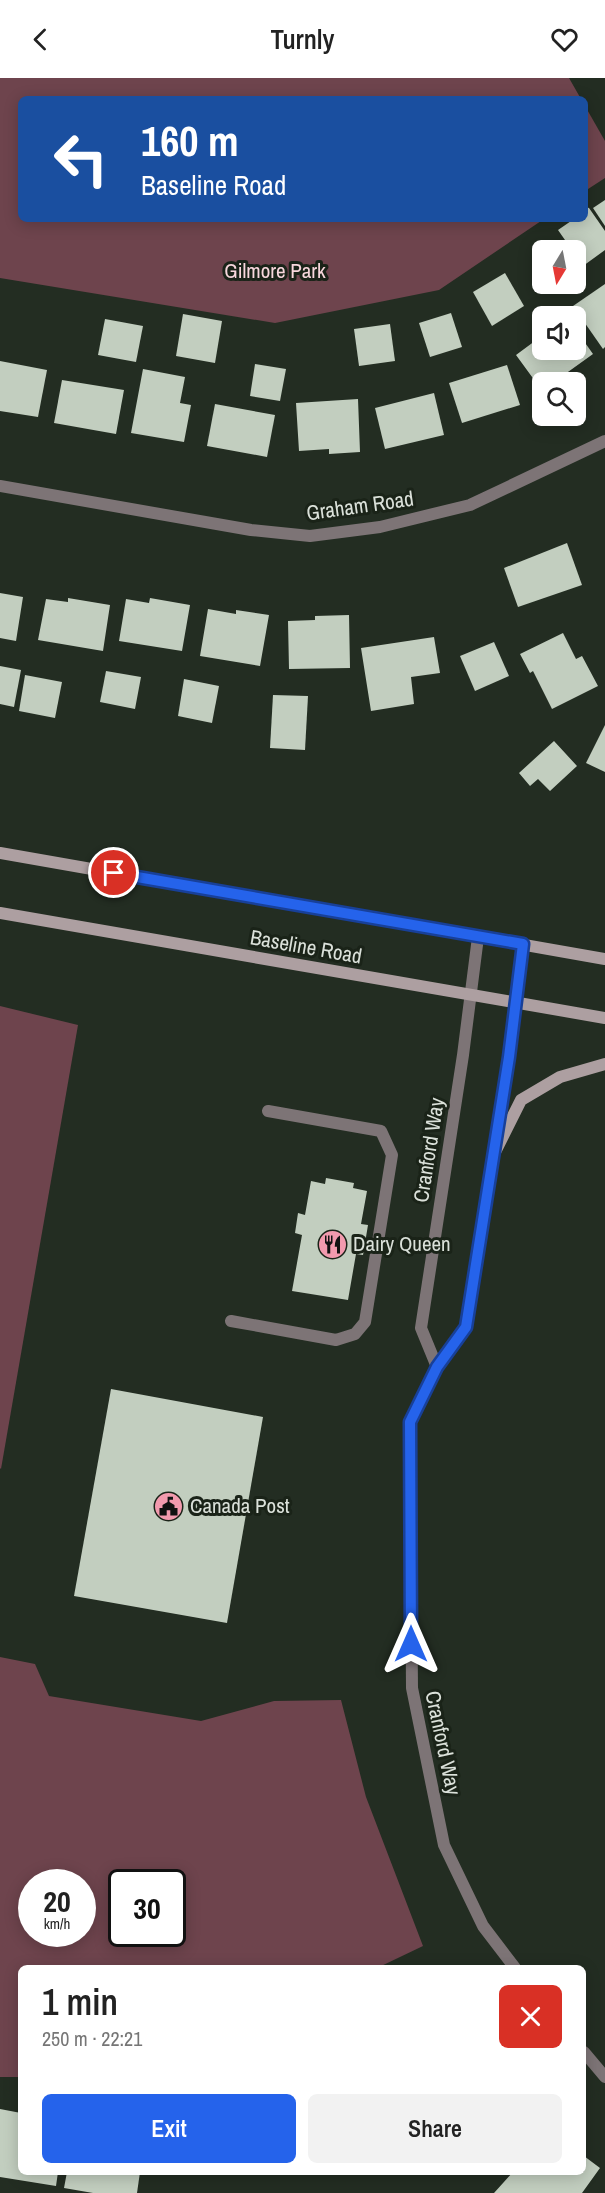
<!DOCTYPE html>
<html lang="en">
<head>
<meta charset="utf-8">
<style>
  body { margin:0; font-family:"Archivo Narrow",sans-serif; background:#f2f2f2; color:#222; height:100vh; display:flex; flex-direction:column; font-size:22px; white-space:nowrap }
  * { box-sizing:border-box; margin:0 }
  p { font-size:20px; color:#767676 }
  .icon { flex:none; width:33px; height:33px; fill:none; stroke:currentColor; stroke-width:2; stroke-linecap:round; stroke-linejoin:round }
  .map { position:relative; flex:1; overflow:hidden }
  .panel { position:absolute; left:18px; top:1887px; width:568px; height:210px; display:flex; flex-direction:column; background:#fff; border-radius:9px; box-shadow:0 3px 15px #0003 }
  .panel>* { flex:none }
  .banner { position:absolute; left:18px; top:18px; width:570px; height:126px; border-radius:9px; box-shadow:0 3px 15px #0003; background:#1a4fa0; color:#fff; overflow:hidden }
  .needle { width:39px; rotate:190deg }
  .buttons { position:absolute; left:532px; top:162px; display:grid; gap:12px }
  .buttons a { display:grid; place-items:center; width:54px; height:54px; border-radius:9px; background:#fff; box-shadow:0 3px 15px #0003; font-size:30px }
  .speed { position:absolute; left:18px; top:1791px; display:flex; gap:12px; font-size:30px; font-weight:700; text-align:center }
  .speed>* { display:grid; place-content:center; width:78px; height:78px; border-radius:50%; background:#fff; box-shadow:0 3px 15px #0003; line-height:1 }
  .speed small { font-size:15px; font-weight:400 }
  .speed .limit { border:3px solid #111; border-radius:9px; background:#fff; color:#111 }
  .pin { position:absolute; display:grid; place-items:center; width:51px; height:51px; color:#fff; margin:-26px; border:3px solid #fff; border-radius:50%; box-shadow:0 2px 6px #0007 }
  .me { position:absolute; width:66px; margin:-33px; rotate:0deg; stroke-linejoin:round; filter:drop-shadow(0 0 4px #0008) }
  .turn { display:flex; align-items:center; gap:21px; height:126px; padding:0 24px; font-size:27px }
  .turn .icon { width:78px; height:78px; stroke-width:2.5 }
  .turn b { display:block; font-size:42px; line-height:51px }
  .round { display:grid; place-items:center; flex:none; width:63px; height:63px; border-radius:9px; background:#f2f2f2 }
  .headline { display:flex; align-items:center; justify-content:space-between; height:102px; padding:0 24px }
  h1 { font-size:36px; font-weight:600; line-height:45px }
  .button { display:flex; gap:12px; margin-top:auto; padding:12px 24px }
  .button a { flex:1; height:69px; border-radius:9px; background:#2563eb; color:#fff; font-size:24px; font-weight:600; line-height:69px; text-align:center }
  .button a+a { background:#f2f2f2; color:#222 }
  header { display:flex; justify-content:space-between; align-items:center; height:78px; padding:0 24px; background:#fff; font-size:27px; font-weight:600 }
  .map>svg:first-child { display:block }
  .green { fill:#6e444d; fill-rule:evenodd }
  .building { fill:#c2cebf }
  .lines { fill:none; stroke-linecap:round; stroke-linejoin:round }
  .service { stroke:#7d7476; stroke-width:12 }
  .minor { stroke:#7d7476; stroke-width:12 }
  .secondary { stroke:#ad9fa1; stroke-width:12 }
  .route-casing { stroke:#184099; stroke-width:15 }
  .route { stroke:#2563eb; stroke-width:10 }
  .labels { text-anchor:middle; stroke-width:6; stroke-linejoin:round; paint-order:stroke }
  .park-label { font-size:21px; fill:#f9d7dd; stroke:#1a2318 }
  .street-label { font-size:21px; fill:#dbe1da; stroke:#1a2318 }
  .poi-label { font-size:21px; fill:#dbe1da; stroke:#1a2318; text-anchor:start }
</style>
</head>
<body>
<header><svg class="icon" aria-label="back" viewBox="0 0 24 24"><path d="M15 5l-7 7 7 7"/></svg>Turnly<svg class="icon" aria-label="heart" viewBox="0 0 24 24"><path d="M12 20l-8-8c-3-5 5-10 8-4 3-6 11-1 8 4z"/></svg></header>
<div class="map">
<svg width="605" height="2115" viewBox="0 0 605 2115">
  <rect width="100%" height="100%" fill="#232d22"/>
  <g class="green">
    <path d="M 0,0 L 569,0 L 581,21 L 21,21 L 21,141 L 544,141 L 439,212 L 275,245 L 0,200 Z"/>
    <path d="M 585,28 L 605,63 L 605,100 L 585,113 Z"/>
    <path d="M 0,928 L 78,947 L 1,1391 L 0,1390 Z"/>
    <path d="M 0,1579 L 35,1586 L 49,1618 L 201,1643 L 274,1623 L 341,1622 L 366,1719 L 423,1868 L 377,1890 L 21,1890 L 21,1999 L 0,1999 ZM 82,1804 L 82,1856 L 32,1856 L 32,1804 ZM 172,1804 L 172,1856 L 122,1856 L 122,1804 Z"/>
  </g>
  <g class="building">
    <path d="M 605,122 L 605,148 L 593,130 Z"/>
    <path d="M 585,129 L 589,130 L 605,153 L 605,172 L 583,188 L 576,178 L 576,172 L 572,172 L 558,152 L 574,141 L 585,141 Z"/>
    <path d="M 505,195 L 524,228 L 492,248 L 473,214 Z"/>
    <path d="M 605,206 L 605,269 L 603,271 L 573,228 Z"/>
    <path d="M 451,235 L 462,269 L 430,279 L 419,245 Z"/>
    <path d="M 183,236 L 222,243 L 215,285 L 176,278 Z"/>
    <path d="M 105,241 L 143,248 L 136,284 L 98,277 Z"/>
    <path d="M 390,246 L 395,283 L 359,288 L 354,251 Z"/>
    <path d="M 576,252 L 593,276 L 554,304 L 543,304 L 543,314 L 516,277 L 543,257 L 543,272 L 576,272 Z"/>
    <path d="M 0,283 L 47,292 L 38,339 L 0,333 Z"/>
    <path d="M 255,286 L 286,291 L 280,323 L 250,318 Z"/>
    <path d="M 507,287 L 520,327 L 462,345 L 449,305 Z"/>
    <path d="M 143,291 L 185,299 L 180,325 L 191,327 L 184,364 L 131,355 Z"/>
    <path d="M 62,302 L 124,312 L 116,356 L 54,345 Z"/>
    <path d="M 434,315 L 444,357 L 385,371 L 375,330 Z"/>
    <path d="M 358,321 L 360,374 L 329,376 L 329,371 L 299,373 L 296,325 Z"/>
    <path d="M 215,326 L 275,337 L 267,379 L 207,368 Z"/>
    <path d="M 567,465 L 582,507 L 518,529 L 504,490 Z"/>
    <path d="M 0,515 L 23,519 L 16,563 L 0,560 Z"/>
    <path d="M 68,520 L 110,527 L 103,573 L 38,562 L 46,521 L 68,524 Z"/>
    <path d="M 150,520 L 190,527 L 182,573 L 119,563 L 126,521 L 149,525 Z"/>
    <path d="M 208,531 L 236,536 L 236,532 L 269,537 L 260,588 L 200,578 Z"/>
    <path d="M 349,537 L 350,590 L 289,591 L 288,543 L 315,542 L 315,538 Z"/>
    <path d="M 563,555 L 576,581 L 582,578 L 598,608 L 552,631 L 533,593 L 530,595 L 520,576 Z"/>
    <path d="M 434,559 L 440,595 L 411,599 L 414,626 L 371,633 L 361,570 Z"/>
    <path d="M 494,564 L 509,598 L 475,613 L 460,578 Z"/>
    <path d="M 0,588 L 21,592 L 14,629 L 0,626 Z"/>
    <path d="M 106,593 L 141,599 L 135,631 L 100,624 Z"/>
    <path d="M 25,597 L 62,604 L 55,640 L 19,633 Z"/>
    <path d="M 184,601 L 219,608 L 212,645 L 178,638 Z"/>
    <path d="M 273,617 L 308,618 L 305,672 L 270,670 Z"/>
    <path d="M 605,647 L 605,694 L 586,685 Z"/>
    <path d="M 554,663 L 577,688 L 550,713 L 538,701 L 530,708 L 519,695 Z"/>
    <path d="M 326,1100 L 354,1105 L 353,1110 L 367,1113 L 361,1146 L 368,1147 L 363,1177 L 356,1176 L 348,1222 L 292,1213 L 302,1157 L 295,1155 L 298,1135 L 305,1137 L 311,1103 L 325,1106 Z"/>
    <path d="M 111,1311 L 263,1339 L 227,1545 L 74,1518 Z"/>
    <path d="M 0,2031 L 21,2035 L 21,2094 L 58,2094 L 56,2108 L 0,2099 Z"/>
    <path d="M 584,2078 L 600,2090 L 582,2115 L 494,2115 L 513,2094 L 584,2094 Z"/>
    <path d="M 67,2094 L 140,2094 L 137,2115 L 93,2115 L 64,2110 Z"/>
  </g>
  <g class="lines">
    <path class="service" d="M 231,1243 L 336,1262 L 355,1256 L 365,1244 L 392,1077 L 381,1053 L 268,1033"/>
    <g class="minor">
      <path d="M 0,408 L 251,452 L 310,458 L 380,449 L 470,427 L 605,363"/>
      <path d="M 437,1289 L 421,1250 L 463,977 L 478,859"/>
      <path d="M 515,1890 L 483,1848 L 444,1767 L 412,1610 L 410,1344 L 437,1289 L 466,1249 L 509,979 L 523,866"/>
      <path d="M 584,1974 L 605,1999"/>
    </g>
    <g class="secondary">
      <path d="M 0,775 L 605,881"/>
      <path d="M 0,835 L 605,940"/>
      <path d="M 494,1076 L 521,1022 L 560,999 L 605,986"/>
    </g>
  </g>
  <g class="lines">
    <defs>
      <path id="route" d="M 114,795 L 523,866 L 509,979 L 466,1249 L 437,1289 L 410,1344 L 411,1566"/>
    </defs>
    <use href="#route" class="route-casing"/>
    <use href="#route" class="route"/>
  </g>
  <defs>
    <symbol id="restaurant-disc" viewBox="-11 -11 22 22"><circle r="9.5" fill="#f29aae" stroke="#1a2318"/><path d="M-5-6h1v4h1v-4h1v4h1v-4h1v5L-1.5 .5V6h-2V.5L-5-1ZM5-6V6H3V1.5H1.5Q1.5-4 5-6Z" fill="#111"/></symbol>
    <symbol id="civic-disc" viewBox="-11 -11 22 22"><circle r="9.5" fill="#f29aae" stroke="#1a2318"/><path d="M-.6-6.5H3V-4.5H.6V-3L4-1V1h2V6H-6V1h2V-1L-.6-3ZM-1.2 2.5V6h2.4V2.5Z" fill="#111"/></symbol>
  </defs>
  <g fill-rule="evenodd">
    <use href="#restaurant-disc" x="316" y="1150" width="33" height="33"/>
    <use href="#civic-disc" x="152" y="1412" width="33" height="33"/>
  </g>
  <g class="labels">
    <g class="park-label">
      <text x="275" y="200">Gilmore Park</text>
    </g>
    <g class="street-label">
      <text transform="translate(360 428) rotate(-8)" y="7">Graham Road</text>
      <text transform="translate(306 869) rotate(10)" y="7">Baseline Road</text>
      <text transform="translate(429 1072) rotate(-81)" y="7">Cranford Way</text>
      <text transform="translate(443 1665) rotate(78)" y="7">Cranford Way</text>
    </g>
    <g class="poi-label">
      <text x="353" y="1173">Dairy Queen</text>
      <text x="190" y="1435">Canada Post</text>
    </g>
  </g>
</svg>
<div class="buttons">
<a><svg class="needle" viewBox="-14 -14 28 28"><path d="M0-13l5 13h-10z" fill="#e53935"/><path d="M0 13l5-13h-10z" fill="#767676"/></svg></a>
<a><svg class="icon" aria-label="sound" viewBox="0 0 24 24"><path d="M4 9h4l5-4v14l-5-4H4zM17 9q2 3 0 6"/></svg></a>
<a><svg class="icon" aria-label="search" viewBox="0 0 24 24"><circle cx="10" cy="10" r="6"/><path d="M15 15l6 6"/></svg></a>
</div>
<div class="speed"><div>20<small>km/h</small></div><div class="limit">30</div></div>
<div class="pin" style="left:114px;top:795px;background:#d93025"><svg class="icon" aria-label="arrive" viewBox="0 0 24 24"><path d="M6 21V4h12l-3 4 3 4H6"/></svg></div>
<svg class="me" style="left:411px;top:1566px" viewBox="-20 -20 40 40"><path d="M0-17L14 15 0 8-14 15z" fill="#2563eb" stroke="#fff" stroke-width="4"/></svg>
<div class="banner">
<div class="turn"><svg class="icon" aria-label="left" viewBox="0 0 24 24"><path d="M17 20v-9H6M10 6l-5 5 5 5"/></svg><div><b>160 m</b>Baseline Road</div></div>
</div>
<section class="panel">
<div class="headline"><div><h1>1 min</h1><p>250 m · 22:21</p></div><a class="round" style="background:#d93025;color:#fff"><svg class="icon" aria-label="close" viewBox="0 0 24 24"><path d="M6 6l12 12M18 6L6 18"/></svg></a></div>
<div class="button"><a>Exit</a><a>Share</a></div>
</section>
</div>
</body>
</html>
